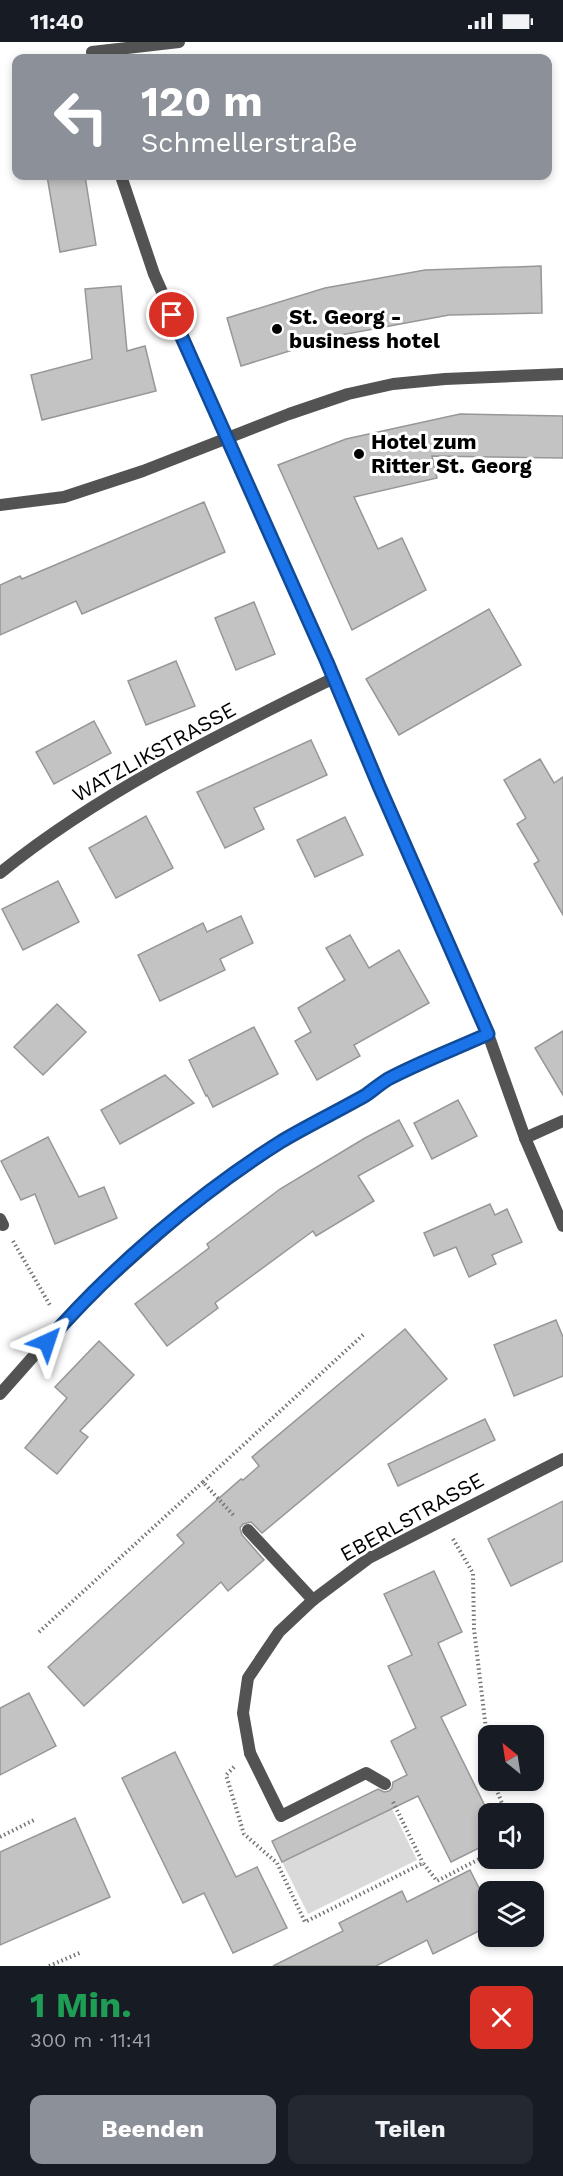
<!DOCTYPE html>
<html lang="de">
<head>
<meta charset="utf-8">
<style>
  body { margin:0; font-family:"Work Sans",sans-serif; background:#242831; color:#f1f3f6; height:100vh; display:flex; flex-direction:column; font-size:22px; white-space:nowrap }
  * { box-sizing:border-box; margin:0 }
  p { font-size:20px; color:#9ea1a6 }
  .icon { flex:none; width:33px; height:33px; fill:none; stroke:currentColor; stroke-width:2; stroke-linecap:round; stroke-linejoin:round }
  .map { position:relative; height:1924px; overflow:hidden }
  .drawer { display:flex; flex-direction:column; background:#171b24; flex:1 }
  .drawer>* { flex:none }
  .hud { position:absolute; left:12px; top:12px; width:540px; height:126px; border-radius:12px; box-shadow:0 3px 9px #0003; background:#8c9099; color:#fff; overflow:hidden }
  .needle { width:39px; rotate:330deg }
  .controls { position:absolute; left:478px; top:1683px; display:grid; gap:12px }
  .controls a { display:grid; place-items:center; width:66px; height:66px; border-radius:12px; background:#171b24; box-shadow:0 3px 9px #0003; font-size:30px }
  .pin { position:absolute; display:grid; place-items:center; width:51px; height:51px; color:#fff; margin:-26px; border:3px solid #fff; border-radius:50%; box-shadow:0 2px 6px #0007 }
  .me { position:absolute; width:66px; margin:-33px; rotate:42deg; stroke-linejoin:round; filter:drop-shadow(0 0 4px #0008) }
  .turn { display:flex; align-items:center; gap:21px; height:126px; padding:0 30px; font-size:27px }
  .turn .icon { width:78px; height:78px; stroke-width:2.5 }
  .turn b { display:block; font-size:42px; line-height:51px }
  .round { display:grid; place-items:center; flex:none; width:63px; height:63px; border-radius:12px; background:#242831 }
  .overview { display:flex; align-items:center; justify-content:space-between; height:102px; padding:0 30px }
  h1 { font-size:36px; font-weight:700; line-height:45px; color:#1e9e55 }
  .cta { display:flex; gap:12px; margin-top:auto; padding:12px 30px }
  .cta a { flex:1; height:69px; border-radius:12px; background:#8c9099; color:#fff; font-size:24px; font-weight:700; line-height:69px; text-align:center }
  .cta a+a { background:#242831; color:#f1f3f6 }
  .status { display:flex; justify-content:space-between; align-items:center; height:42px; padding:0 30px; background:#171b24; direction:ltr }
  .status svg { height:16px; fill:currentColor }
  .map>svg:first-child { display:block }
  .green { fill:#dadada }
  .building { fill:#c3c3c3; stroke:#979797; stroke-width:1.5 }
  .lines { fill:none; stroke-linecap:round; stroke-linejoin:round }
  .path { stroke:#757575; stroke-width:4; stroke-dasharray:1.5 3; stroke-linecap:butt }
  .service { stroke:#535353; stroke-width:12 }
  .minor { stroke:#535353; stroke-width:12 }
  .tertiary { stroke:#535353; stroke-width:12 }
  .route-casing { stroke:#114b97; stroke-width:15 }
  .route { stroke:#1a73e8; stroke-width:10 }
  .poi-dot { fill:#000; stroke:#fff; stroke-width:2 }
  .labels { text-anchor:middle; stroke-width:6; stroke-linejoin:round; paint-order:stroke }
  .poi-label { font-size:21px; font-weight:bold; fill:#000; stroke:#fff; text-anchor:start }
  .street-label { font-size:21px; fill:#000; stroke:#fff }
</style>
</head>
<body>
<div class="status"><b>11:40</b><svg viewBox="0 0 49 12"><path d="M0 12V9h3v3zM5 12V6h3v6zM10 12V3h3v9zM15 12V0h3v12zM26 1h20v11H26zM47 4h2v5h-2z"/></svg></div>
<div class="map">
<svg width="563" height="1924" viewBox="0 0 563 1924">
  <rect width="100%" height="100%" fill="#fff"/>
  <path class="green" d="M 392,1767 L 417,1818 L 308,1872 L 282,1820 Z"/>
  <g class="building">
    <path d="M 47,134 L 85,134 L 96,203 L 60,210 Z"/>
    <path d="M 541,224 L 542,271 L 449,273 L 341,293 L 241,324 L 227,276 L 325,246 L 425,228 Z"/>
    <path d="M 121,244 L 127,309 L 145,304 L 156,349 L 42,378 L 31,333 L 92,317 L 85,247 Z"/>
    <path d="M 460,372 L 563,374 L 563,416 L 432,414 L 437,436 L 354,455 L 378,507 L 402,496 L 426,548 L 352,588 L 278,423 L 346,397 Z"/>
    <path d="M 204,460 L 225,510 L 82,572 L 76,559 L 0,593 L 0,543 L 20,534 L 22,537 Z"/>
    <path d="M 254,560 L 275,612 L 236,628 L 215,576 Z"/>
    <path d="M 489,567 L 521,623 L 399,693 L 366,637 Z"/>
    <path d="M 176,619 L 195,664 L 146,683 L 128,639 Z"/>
    <path d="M 94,679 L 111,711 L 54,742 L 36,710 Z"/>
    <path d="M 311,698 L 327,733 L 254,766 L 264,787 L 225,806 L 197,750 Z"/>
    <path d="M 540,717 L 554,741 L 563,735 L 563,873 L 534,822 L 539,819 L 517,782 L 526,776 L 504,738 Z"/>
    <path d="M 146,774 L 173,826 L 116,856 L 89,806 Z"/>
    <path d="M 345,775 L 363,813 L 315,835 L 297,798 Z"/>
    <path d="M 58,839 L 79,880 L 23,908 L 2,867 Z"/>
    <path d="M 241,874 L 253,901 L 220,917 L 225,928 L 160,959 L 138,913 L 203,881 L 207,890 Z"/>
    <path d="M 350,893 L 369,926 L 399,908 L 429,961 L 354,1003 L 360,1014 L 317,1038 L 295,999 L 311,990 L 298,966 L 345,938 L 326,906 Z"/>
    <path d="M 57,962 L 86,990 L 43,1033 L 14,1005 Z"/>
    <path d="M 254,985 L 278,1032 L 213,1065 L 207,1053 L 206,1054 L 189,1018 Z"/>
    <path d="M 563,989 L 563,1053 L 535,1006 Z"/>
    <path d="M 165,1033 L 194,1061 L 120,1102 L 101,1068 Z"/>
    <path d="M 458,1058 L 477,1094 L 432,1117 L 414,1081 Z"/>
    <path d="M 399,1078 L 413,1104 L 358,1134 L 374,1159 L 316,1194 L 313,1189 L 215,1261 L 218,1266 L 167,1304 L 135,1262 L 209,1206 L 207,1202 L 280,1147 L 365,1096 Z"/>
    <path d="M 48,1095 L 79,1155 L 104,1145 L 117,1176 L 55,1202 L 35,1152 L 21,1158 L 1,1119 Z"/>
    <path d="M 490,1162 L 495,1173 L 507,1167 L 522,1200 L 492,1213 L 496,1222 L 469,1235 L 456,1205 L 434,1214 L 424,1191 Z"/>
    <path d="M 556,1278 L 563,1295 L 563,1334 L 514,1354 L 494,1303 Z"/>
    <path d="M 405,1287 L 447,1337 L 262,1491 L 251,1480 L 243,1482 L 240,1486 L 242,1493 L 264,1518 L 228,1549 L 221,1540 L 84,1664 L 48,1625 L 184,1501 L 177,1493 L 241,1437 L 243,1438 L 259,1424 L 252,1415 Z"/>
    <path d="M 99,1299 L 134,1333 L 80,1389 L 88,1395 L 57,1432 L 25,1406 L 67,1356 L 55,1345 Z"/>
    <path d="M 485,1377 L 495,1398 L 398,1444 L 388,1422 Z"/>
    <path d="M 563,1459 L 563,1519 L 511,1544 L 488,1497 Z"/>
    <path d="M 434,1529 L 462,1590 L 438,1601 L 466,1663 L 441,1675 L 489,1772 L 489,1801 L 451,1820 L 418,1754 L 282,1820 L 272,1799 L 378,1747 L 384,1750 L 389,1749 L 392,1746 L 393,1740 L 407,1733 L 391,1699 L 416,1686 L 388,1624 L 412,1613 L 384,1552 Z"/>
    <path d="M 29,1651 L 56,1704 L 0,1733 L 0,1666 Z"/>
    <path d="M 175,1710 L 236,1835 L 257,1825 L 287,1886 L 233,1911 L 204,1851 L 183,1861 L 122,1736 Z"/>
    <path d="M 75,1776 L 110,1855 L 0,1903 L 0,1810 Z"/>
    <path d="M 470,1828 L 489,1866 L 489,1884 L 433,1912 L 427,1898 L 376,1924 L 273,1924 L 343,1889 L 339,1881 L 402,1849 L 407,1860 Z"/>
  </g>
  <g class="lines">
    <g class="path">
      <path d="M 13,1199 L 51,1265"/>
      <path d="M 203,1440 L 364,1292"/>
      <path d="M 453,1497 L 473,1531 L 474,1587 L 489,1712"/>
      <path d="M 39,1590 L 203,1440 L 235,1475"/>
      <path d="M 234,1725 L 226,1733 L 244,1792 L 277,1821 L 305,1880 L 423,1821 L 437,1839 L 489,1812"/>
      <path d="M 493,1738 L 506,1772"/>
      <path d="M 393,1760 L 423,1821"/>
      <path d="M 0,1795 L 34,1778"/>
      <path d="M 49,1924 L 82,1910"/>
    </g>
    <g class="service">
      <path d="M 248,1488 L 313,1558"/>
      <path d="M 250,1711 L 281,1774 L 366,1731 L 385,1742"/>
    </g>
    <g class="minor">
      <path d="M 92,10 L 179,0"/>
      <path d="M 121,134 L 154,232 L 327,620 L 379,744 L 488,992 L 525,1096 L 563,1184"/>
      <path d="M 0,831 C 100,750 220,692 334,636"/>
      <path d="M 525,1096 L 563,1079"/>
      <path d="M 0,1177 L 3,1183"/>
      <path d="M 0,1352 L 62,1282 L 96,1248 L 184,1170 L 226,1138 L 281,1100 L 366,1052 L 388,1037 L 488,992"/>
      <path d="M 250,1711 L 243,1671 L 248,1636 L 279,1590 L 313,1558 L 369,1516 L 563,1417"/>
    </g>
    <path class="tertiary" d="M 0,463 L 64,455 L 143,429 L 289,372 L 348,352 L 393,342 L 445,337 L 563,332"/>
  </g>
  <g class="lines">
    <defs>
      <path id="route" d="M 47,1300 C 111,1226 199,1151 282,1099 C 309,1083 338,1069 366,1053 C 373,1048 380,1042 388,1037 C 420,1020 455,1007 488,992 L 379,744 L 327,620 L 172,273"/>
    </defs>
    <use href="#route" class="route-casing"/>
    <use href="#route" class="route"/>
  </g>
  <g class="poi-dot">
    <circle cx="277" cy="287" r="6"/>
    <circle cx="359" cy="412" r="6"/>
  </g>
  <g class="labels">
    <g class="poi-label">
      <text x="289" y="282">St. Georg -<tspan x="289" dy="24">business hotel</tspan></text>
      <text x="371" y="407">Hotel zum<tspan x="371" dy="24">Ritter St. Georg</tspan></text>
    </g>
    <g class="street-label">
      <text transform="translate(154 710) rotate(-29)" y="7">WATZLIKSTRASSE</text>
      <text transform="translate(412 1475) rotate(-29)" y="7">EBERLSTRASSE</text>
    </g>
  </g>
</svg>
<div class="controls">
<a><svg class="needle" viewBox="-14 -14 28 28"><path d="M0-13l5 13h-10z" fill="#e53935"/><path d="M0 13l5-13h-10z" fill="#9ea1a6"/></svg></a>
<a><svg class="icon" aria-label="sound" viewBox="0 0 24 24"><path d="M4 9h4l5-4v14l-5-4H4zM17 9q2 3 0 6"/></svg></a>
<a><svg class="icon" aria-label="layers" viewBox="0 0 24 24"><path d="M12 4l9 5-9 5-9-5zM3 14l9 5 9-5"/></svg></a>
</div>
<div class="pin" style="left:172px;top:273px;background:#d93025"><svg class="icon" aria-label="arrive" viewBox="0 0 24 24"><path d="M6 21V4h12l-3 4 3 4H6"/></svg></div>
<svg class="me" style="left:47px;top:1300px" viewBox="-20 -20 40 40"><path d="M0-17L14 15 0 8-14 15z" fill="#1a73e8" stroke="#fff" stroke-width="4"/></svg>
<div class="hud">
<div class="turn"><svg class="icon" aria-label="left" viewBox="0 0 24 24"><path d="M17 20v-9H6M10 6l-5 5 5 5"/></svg><div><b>120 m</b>Schmellerstraße</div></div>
</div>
</div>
<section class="drawer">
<div class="overview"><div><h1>1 Min.</h1><p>300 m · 11:41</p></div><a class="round" style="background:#d93025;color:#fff"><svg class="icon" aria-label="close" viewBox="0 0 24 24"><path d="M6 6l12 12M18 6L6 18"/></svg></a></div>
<div class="cta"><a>Beenden</a><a>Teilen</a></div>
</section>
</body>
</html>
